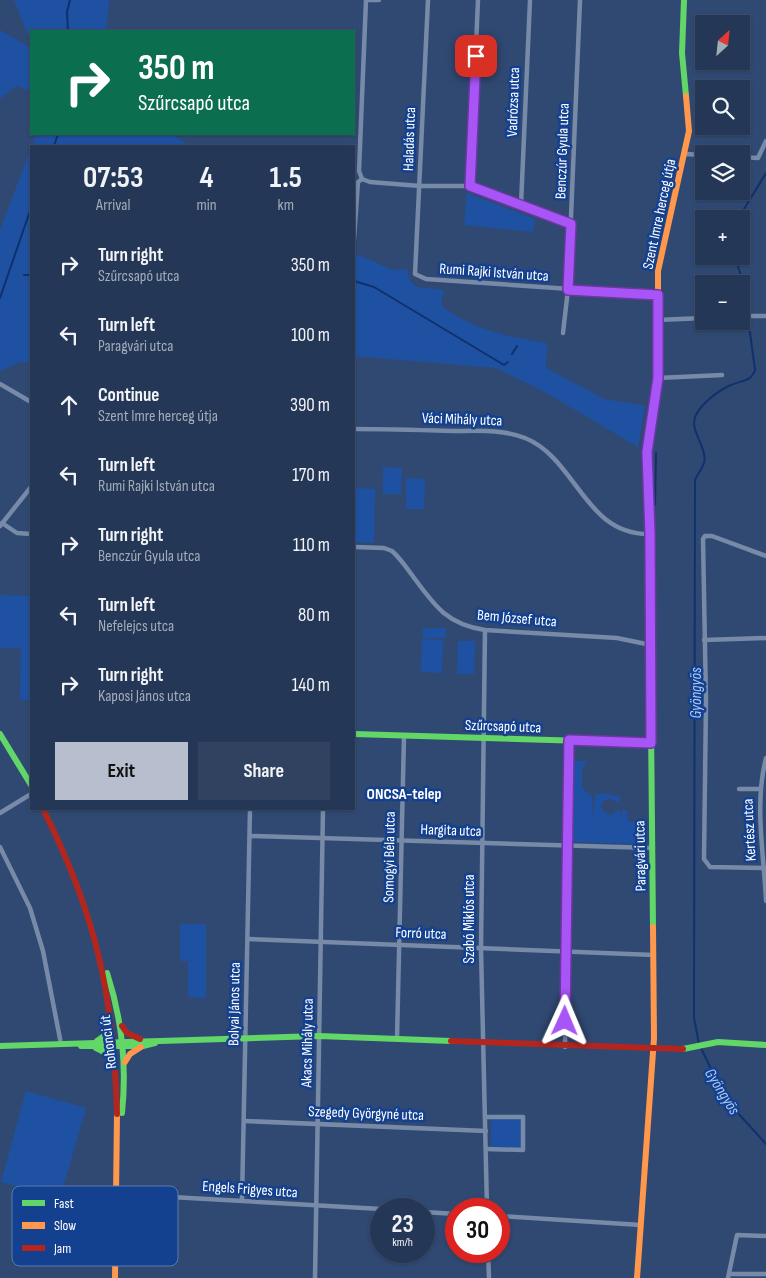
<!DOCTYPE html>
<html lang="en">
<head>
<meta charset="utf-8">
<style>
  body { margin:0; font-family:"Sofia Sans Condensed",sans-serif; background:#304260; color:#f1f3f6; height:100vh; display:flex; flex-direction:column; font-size:19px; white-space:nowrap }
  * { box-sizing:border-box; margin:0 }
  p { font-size:16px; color:#a3acb9 }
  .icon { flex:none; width:28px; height:28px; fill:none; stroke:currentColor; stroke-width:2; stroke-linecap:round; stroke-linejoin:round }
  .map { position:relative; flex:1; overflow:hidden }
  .details { position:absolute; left:30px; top:145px; width:325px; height:665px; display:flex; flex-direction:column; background:#243756; border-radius:0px; box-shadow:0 1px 4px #0004,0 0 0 1px #41516c }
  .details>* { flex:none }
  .banner { position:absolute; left:30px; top:30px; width:325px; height:105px; border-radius:0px; box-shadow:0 1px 4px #0004,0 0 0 1px #41516c; background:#0b6e4f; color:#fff; overflow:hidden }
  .needle { width:32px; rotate:27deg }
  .controls { position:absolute; left:695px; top:15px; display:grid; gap:10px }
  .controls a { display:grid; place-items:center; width:55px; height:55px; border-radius:0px; background:#243756; box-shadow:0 1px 4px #0004,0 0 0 1px #41516c; font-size:25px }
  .speed { position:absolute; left:370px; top:1198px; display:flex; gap:10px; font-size:25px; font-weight:700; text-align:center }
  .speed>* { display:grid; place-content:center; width:65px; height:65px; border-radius:50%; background:#243756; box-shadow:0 1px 4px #0004,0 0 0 1px #41516c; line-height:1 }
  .speed small { font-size:12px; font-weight:400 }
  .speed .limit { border:8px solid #d22; background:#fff; color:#111 }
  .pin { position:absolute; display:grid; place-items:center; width:42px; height:42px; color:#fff; margin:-21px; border-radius:10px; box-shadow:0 2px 8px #0006 }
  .me { position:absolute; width:55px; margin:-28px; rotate:1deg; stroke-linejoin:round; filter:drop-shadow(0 0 4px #0008) }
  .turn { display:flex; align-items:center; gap:18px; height:105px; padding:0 25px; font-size:22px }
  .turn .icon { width:65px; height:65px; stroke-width:2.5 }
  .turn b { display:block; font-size:35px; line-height:42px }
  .eta { display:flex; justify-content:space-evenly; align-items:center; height:85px; text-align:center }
  .eta b { font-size:30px; font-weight:700; line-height:35px }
  .primary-button { display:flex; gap:10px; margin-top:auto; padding:10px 25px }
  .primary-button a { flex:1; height:58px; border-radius:0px; background:#b7bfce; color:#111; font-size:20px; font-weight:700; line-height:58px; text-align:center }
  .primary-button a+a { background:#304260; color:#f1f3f6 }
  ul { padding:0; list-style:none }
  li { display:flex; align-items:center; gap:15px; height:70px; padding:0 25px }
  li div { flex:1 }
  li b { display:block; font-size:19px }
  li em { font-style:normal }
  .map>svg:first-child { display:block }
  .green { fill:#1f51a2 }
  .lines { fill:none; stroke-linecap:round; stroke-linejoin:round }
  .stream { stroke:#10316d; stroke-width:2 }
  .street { stroke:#778aa7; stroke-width:4.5 }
  .fast { stroke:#63d668; stroke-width:6 }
  .slow { stroke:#ff974d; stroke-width:6 }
  .jam { stroke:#b3261e; stroke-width:6 }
  .route-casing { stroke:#6d37a1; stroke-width:12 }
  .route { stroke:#a855f7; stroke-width:9 }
  .labels { text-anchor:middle; stroke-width:5; stroke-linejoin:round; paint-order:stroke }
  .street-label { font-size:15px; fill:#fff; stroke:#14418f }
  .water-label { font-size:16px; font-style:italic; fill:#acc9f8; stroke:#14418f }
  .neighbourhood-label { font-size:16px; font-weight:bold; fill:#fff; stroke:#14418f }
  .key { fill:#14418f; stroke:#5a7ab1; stroke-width:1 }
  .key-label { font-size:14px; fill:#fff }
</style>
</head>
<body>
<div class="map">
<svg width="766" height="1278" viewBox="0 0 766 1278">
  <rect width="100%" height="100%" fill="#304973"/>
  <g class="green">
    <path d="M 14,0 L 109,0 L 106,31 L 31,31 L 31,43 Z"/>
    <path d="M 0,30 L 31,48 L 31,91 L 16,86 L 0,99 Z"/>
    <path d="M 37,134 L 172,134 L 190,146 L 32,146 Z"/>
    <path d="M 31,148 L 31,362 L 20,362 L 0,371 L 0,230 Z"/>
    <path d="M 467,193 L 535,219 L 533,232 L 464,225 Z"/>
    <path d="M 354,240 L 356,240 L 356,254 L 393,270 L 407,269 L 410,281 L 417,287 L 444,290 L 441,305 C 472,330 509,337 547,343 L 546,368 L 604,399 L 645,406 L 638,447 L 543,391 L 496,368 L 354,356 Z"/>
    <path d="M 383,467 L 402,468 L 401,494 L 383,494 Z"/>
    <path d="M 406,478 L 425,479 L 424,509 L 406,509 Z"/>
    <path d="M 354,488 L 375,489 L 374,543 L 354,542 Z"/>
    <path d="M 0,595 L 31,596 L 31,700 L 20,700 L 21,648 L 0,648 Z"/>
    <rect x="423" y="628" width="23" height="10"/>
    <path d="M 422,639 L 443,640 L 442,673 L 421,672 Z"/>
    <path d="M 458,641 L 475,641 L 474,674 L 457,674 Z"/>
    <path d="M 574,761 L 587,761 L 582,769 L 582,788 L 592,797 L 593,820 L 595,794 L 611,794 L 612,796 L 620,796 L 620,804 L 612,799 L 604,800 L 601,806 L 603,811 L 611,815 L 619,809 L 621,819 L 622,810 L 627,810 L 628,822 L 642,821 L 645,844 L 571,842 Z"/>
    <path d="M 180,924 L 206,924 L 206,998 L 188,997 L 188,962 L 192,961 L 180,961 Z"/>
    <path d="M 26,1091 L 86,1108 L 60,1198 L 1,1182 Z"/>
    <path d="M 491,1118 L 522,1118 L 522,1149 L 491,1148 Z"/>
  </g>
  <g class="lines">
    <g class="stream">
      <path d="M 68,31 L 67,12 L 70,0"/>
      <path d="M 54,146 L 58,134"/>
      <path d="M 738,219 L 766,173"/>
      <path d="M 24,275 L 31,275"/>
      <path d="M 354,281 L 374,287 L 504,365 L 508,362"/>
      <path d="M 0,298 L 31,208"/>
      <path d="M 512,354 L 517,346"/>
      <path d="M 655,505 L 656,453"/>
      <path d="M 699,1044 L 694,1018 L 695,480 C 697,475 702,469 704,463 C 708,447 688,430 696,415 C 702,403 719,390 731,385 C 742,380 751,382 755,370 L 749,325 L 748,294 L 734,256"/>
      <path d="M 701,1048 L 726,1100 L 766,1144"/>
    </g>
    <g class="street">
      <path d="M 366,0 L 379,0"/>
      <path d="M 428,0 L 415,274 L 426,279 L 658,295"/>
      <path d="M 685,154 L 704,155"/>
      <path d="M 741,157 L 758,158 L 766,141"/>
      <path d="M 362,179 L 370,182 L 420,186 L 470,186 L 571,224"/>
      <path d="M 362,179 L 359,171 L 366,0"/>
      <path d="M 470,186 L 478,0"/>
      <path d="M 521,205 L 530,0"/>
      <path d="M 354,239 L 358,182 L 362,179"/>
      <path d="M 741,316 L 766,316"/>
      <path d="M 657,320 L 704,318"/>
      <path d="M 563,333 L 568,289 L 580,0"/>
      <path d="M 658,378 L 722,375"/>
      <path d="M 0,384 L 31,402"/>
      <path d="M 354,429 C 387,429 420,430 453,431 C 477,431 502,429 525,438 C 577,459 584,535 650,534"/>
      <path d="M 2,523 L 17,533 L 31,534"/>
      <path d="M 0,526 L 31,487"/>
      <path d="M 354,547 L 384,548 L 392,551 C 400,558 406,567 412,575 C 434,605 446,624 485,630 L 617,638 L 651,645"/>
      <path d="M 485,630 L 481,949 L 487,1209"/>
      <path d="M 704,640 L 766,638"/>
      <path d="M 766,758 C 754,805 764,853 766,901"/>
      <path d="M 739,789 L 759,789"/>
      <path d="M 0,813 L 31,794"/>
      <path d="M 250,836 L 653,848"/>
      <path d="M 0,847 L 30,908 L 43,951 L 61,1044"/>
      <path d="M 764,868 L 710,867 L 704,859 L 706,701 L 703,539 L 705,536 L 712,536 L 766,556"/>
      <path d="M 248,939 L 654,955"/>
      <path d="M 397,1039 L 404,736"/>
      <path d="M 565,1047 L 569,740"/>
      <path d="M 485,1117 L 523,1117 L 523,1150 L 486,1149"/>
      <path d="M 245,1121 L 486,1131"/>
      <path d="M 118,1194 L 381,1209"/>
      <path d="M 242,1200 L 250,809"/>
      <path d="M 424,1212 L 456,1214"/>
      <path d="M 499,1216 L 641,1225"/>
      <path d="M 488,1251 L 489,1278"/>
      <path d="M 729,1274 L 766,1274"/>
      <path d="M 315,1278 L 323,809"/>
      <path d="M 728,1278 L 737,1235 L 766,1236"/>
    </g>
    <g class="fast">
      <path d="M 684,0 L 682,53 L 686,96"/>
      <path d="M 649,519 L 653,927"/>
      <path d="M 0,734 L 31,785"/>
      <path d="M 354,734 L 651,743"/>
      <path d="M 107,973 C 122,1019 127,1065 122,1113"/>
      <path d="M 97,1041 L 107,1034 L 109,1021"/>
      <path d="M 0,1046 L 319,1036 L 451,1041"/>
      <path d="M 81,1046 L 143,1046 L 155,1043"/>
      <path d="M 96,1048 L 106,1053 L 115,1066"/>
      <path d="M 683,1049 L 718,1042 L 766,1045"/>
    </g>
    <g class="slow">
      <path d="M 649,519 L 647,451 L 658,378 L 658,271 L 689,131 L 686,96"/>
      <path d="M 125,1062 L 130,1054 L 141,1047"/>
      <path d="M 115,1278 L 117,1114"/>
      <path d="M 637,1278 L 654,1038 L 653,927"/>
    </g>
    <g class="jam">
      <path d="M 43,809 C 96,914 114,996 117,1114"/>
      <path d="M 122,1026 L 127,1033 L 140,1039"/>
      <path d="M 451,1041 L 683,1049"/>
    </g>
  </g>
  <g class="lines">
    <defs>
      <path id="route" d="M 476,56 L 470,186 L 571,224 L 568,290 L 658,295 L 658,378 L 647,452 L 650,534 L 651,743 L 569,740 L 565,1021"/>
    </defs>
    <use href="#route" class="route-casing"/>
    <use href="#route" class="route"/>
  </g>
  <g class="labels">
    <g class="street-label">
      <text transform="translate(513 102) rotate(-88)" y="5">Vadrózsa utca</text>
      <text transform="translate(409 139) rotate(-88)" y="5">Haladás utca</text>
      <text transform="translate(562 151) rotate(-88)" y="5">Benczúr Gyula utca</text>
      <text transform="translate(659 214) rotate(-78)" y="5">Szent Imre herceg útja</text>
      <text transform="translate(494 272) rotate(4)" y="5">Rumi Rajki István utca</text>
      <text transform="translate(462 419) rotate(2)" y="5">Váci Mihály utca</text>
      <text transform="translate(517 618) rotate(5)" y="5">Bem József utca</text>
      <text transform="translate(503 726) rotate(2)" y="5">Szűrcsapó utca</text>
      <text transform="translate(451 830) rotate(2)" y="5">Hargita utca</text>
      <text transform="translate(749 830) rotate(-93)" y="5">Kertész utca</text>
      <text transform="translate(640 856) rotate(-91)" y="5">Paragvári utca</text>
      <text transform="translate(389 857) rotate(-89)" y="5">Somogyi Béla utca</text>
      <text transform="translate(469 919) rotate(-90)" y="5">Szabó Miklós utca</text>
      <text transform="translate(421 933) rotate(2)" y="5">Forró utca</text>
      <text transform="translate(234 1004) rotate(-89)" y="5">Bolyai János utca</text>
      <text transform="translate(108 1042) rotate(-97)" y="5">Rohonci út</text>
      <text transform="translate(307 1043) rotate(-89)" y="5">Akacs Mihály utca</text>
      <text transform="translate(366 1113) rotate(2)" y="5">Szegedy Györgyné utca</text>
      <text transform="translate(250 1189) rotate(4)" y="5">Engels Frigyes utca</text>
    </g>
    <g class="water-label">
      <text transform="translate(695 693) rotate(-90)" y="6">Gyöngyös</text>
      <text transform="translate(723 1091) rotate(58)" y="6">Gyöngyös</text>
    </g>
    <g class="neighbourhood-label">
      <text x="404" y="799">ONCSA-telep</text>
    </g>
  </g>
  <rect x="12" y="1186" width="166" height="80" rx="8" class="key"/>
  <rect x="22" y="1200" width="23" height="6" fill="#63d668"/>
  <rect x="22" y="1222" width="23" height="7" fill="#ff974d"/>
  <rect x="22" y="1245" width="23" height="6" fill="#b3261e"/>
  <g class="key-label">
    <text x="54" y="1208">Fast</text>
    <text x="54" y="1230">Slow</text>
    <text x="54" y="1253">Jam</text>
  </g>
</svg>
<div class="controls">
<a><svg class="needle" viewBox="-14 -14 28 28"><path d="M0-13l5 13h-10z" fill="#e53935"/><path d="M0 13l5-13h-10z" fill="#a3acb9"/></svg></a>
<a><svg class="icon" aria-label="search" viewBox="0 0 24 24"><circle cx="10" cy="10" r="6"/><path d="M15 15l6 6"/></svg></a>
<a><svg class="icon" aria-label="layers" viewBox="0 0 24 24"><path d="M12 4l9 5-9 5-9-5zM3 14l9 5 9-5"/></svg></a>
<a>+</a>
<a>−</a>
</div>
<div class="speed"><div>23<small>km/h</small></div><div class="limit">30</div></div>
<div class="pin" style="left:476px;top:56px;background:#d93025"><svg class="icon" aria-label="arrive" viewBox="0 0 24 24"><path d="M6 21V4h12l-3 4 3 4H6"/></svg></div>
<svg class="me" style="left:565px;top:1021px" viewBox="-20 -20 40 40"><path d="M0-17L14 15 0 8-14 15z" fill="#a855f7" stroke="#fff" stroke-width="4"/></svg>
<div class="banner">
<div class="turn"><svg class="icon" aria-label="right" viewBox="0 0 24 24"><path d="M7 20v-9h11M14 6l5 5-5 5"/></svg><div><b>350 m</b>Szűrcsapó utca</div></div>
</div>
<section class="details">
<div class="eta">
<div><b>07:53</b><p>Arrival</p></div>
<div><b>4</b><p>min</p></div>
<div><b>1.5</b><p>km</p></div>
</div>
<ul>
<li><svg class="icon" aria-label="right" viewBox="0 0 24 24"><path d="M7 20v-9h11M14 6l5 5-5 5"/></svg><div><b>Turn right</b><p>Szűrcsapó utca</p></div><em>350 m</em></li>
<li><svg class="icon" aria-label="left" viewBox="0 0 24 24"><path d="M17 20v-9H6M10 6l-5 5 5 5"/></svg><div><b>Turn left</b><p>Paragvári utca</p></div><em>100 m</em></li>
<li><svg class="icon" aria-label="ahead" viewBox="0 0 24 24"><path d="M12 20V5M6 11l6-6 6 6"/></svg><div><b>Continue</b><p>Szent Imre herceg útja</p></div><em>390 m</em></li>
<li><svg class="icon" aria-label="left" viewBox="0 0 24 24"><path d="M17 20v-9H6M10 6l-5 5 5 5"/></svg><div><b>Turn left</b><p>Rumi Rajki István utca</p></div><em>170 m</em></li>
<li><svg class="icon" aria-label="right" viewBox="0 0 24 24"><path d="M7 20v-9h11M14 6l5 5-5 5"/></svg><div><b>Turn right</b><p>Benczúr Gyula utca</p></div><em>110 m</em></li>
<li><svg class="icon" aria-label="left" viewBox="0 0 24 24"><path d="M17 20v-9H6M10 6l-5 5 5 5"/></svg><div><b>Turn left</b><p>Nefelejcs utca</p></div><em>80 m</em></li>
<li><svg class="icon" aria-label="right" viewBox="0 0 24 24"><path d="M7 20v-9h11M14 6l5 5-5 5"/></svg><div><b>Turn right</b><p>Kaposi János utca</p></div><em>140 m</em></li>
</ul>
<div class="primary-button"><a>Exit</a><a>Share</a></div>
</section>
</div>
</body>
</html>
